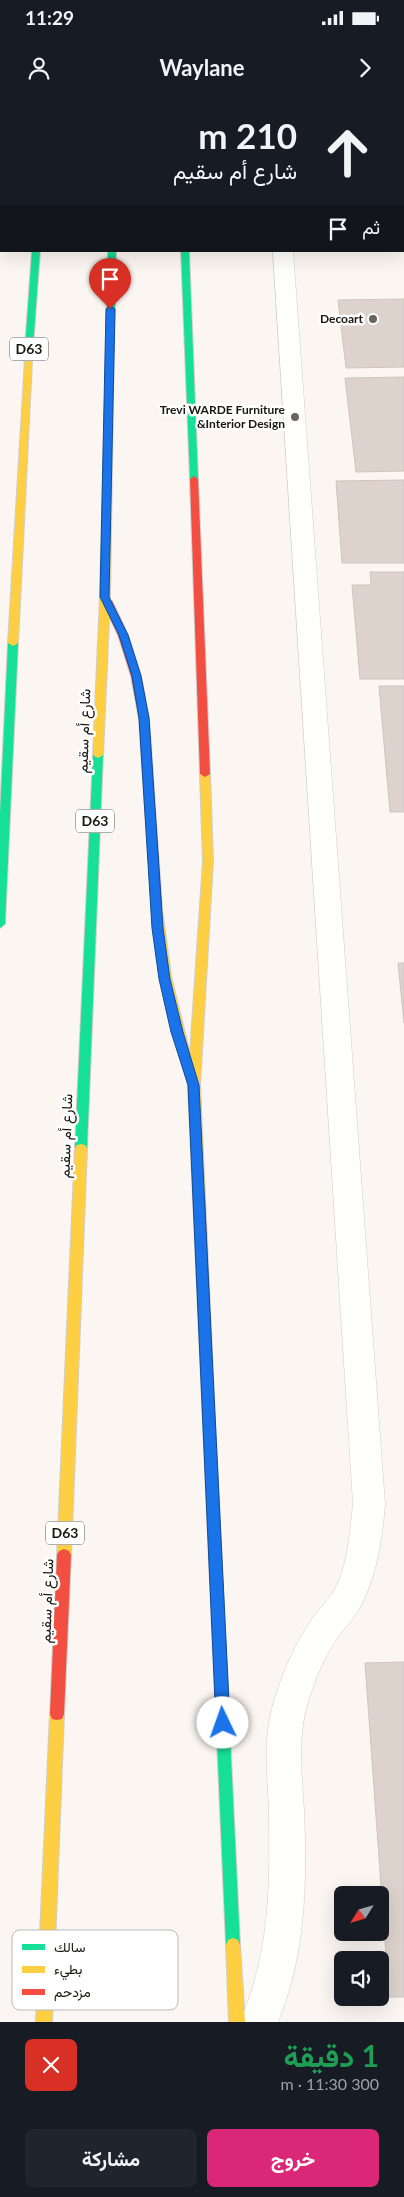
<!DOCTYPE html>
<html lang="ar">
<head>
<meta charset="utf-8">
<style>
  body { margin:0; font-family:Lato,Vazirmatn,sans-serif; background:#20242c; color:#f1f3f6; direction:rtl; height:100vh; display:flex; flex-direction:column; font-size:19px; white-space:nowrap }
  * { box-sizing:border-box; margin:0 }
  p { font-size:16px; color:#9ea1a6 }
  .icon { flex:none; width:28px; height:28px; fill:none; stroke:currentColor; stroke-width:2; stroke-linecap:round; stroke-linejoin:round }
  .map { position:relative; height:1922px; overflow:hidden; direction:ltr }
  .panel { display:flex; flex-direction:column; background:#171b24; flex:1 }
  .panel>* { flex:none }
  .top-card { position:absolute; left:0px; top:0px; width:405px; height:152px; box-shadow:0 5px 20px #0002; direction:rtl; background:#171b24; color:#f1f3f6; overflow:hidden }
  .needle { width:32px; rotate:233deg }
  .tools { position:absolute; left:334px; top:1786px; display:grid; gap:10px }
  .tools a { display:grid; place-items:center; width:55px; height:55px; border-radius:8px; background:#171b24; box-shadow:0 5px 20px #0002; font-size:25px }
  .pin { position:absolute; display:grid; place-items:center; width:42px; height:42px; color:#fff; margin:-51px -21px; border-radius:50% 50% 50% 0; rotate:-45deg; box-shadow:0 0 5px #0007 }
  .pin .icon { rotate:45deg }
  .me { position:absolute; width:55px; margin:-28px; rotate:357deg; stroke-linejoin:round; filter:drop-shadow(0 0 4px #0008) }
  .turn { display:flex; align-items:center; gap:18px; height:105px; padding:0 25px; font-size:22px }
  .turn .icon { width:65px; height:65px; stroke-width:2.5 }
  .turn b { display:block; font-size:35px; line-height:42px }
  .then { display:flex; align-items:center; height:48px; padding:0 25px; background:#0003; gap:10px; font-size:19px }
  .round { display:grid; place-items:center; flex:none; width:52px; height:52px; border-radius:8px; background:#20242c }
  .headline { display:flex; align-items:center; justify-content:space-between; height:85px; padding:0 25px }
  h1 { font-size:30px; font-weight:700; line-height:38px; color:#1e9e55 }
  .cta { display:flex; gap:10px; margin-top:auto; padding:10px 25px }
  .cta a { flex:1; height:58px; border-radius:8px; background:#db2777; color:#fff; font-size:20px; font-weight:700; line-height:58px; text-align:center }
  .cta a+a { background:#20242c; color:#f1f3f6 }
  .status { display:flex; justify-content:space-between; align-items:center; height:35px; padding:0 25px; background:#171b24; direction:ltr }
  .status svg { height:14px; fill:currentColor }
  header { display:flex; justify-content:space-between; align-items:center; height:65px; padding:0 25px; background:#171b24; font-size:22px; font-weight:700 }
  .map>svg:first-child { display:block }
  .building { fill:#ddd3cc; stroke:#cbc6c2 }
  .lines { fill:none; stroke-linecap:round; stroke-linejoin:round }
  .street-casing { stroke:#d2cdc9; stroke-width:1 }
  .fast-casing { stroke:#d2cdc9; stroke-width:2 }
  .slow-casing { stroke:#d2cdc9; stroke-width:2 }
  .jam-casing { stroke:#d2cdc9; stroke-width:2 }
  .street { fill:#fefefd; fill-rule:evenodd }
  .fast { fill:#16e098; fill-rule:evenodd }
  .slow { fill:#ffcf43; fill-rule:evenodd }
  .jam { fill:#f24e42; fill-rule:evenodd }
  .route { fill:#1a73e8; stroke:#114b97 }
  .poi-dot { fill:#696460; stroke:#fff; stroke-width:2 }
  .labels { text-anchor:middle; stroke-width:5; stroke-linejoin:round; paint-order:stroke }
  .far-poi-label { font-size:12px; font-weight:bold; fill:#1b1611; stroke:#fff; text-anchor:end }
  .shield { fill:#fff; stroke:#5f5c58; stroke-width:1 }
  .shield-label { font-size:14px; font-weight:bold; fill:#1b1611 }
  .street-label { font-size:15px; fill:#1b1611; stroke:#fff }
  .key { fill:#fff; stroke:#bbb9b8; stroke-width:1 }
  .key-label { font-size:14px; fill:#1b1611 }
</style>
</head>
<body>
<div class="status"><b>11:29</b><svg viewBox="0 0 49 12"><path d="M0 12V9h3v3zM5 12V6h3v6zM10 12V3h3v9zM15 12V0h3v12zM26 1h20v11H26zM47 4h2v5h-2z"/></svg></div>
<header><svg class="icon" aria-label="forward" viewBox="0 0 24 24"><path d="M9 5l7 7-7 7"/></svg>Waylane<svg class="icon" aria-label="person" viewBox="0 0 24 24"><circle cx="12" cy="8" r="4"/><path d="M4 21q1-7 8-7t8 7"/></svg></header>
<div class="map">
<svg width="404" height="1922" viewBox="0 0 404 1922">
  <rect width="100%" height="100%" fill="#fbf6f2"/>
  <g class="building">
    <path d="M 306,0 L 404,0 L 404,44 L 404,1 Z"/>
    <path d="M 404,199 L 404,267 L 346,268 L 338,200 Z"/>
    <path d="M 404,277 L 404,371 L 356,372 L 345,278 Z"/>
    <path d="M 404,380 L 404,463 L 342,463 L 336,381 Z"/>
    <path d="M 370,472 L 404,472 L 404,579 L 360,579 L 352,485 L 371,485 Z"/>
    <path d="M 379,586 L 404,586 L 404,712 L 390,712 Z"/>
    <path d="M 398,863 L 404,863 L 404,923 Z"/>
    <path d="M 404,1562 L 404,1897 L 389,1897 L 365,1563 Z"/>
  </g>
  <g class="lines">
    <defs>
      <g id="street">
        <rect x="260" y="0" width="18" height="1"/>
        <path d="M 273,151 L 293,151 L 385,1404 C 382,1441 377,1476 359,1509 C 353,1521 343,1529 336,1540 C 321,1562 312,1587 305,1613 C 298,1646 302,1677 304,1710 C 307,1783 306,1854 278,1922 L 240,1922 C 270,1851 270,1789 269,1714 C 268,1679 263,1647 271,1612 C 279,1580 293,1547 312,1519 C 320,1507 331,1498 337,1485 C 348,1460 350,1431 353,1404 Z"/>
      </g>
      <g id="fast">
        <path d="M 43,0 L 51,0 L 51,1 L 44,1 Z"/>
        <path d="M 32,151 L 40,151 L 32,261 L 28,263 L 24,261 Z"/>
        <path d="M 108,151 L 116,151 L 113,296 L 109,299 L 105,296 Z"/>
        <path d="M 181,151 L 189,151 L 198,379 L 194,382 L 190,379 Z"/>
        <path d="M 13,540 L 18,543 L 5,824 L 0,828 L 0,714 L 8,543 Z"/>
        <path d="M 98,652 L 103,655 L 87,1048 L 85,1051 L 77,1051 L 75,1048 L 93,655 Z"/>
        <path d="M 209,1316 L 214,1317 L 215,1321 L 240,1845 L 238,1850 L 233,1852 L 228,1850 L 226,1845 L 203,1321 L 204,1317 Z"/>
      </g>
      <g id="slow">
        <path d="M 111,0 L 119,0 L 119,1 L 112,1 Z"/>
        <path d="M 182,0 L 190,0 L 190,1 L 183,1 Z"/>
        <path d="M 25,259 L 31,259 L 32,261 L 18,543 L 13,546 L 8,543 Z"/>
        <path d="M 109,293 L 113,296 L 110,497 L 103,655 L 98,658 L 93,655 L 100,497 L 105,296 Z"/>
        <path d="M 205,671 L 210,674 L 213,761 L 200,985 L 205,1097 L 203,1100 L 195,1100 L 193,1097 L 188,985 L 165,898 L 157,854 L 152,809 L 157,805 L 162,809 L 171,876 L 190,954 L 203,761 L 200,674 Z"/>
        <path d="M 81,1044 L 85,1045 L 87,1048 L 71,1455 L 69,1459 L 64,1461 L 59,1459 L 57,1455 L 75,1048 L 77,1045 Z"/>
        <path d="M 57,1608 L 62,1609 L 64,1614 L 52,1922 L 36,1922 L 50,1614 L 52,1609 Z"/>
        <path d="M 233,1838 L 238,1840 L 240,1845 L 245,1922 L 229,1922 L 226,1845 L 228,1840 Z"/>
      </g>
      <g id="jam">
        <path d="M 194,376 L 198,379 L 210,674 L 205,677 L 200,674 L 190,379 Z"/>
        <path d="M 107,498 L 112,501 L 128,535 L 141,576 L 149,619 L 162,809 L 157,813 L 152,809 L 139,619 L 131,576 L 118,535 L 102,501 Z"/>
        <path d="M 199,1092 L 203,1094 L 205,1097 L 215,1321 L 214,1325 L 209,1326 L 204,1325 L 203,1321 L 193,1097 L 195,1094 Z"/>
        <path d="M 64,1449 L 69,1451 L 71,1455 L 64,1614 L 62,1619 L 57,1620 L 52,1619 L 50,1614 L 57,1455 L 59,1451 Z"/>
      </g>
    </defs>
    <use href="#street" class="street-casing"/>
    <use href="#fast" class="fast-casing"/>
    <use href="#slow" class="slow-casing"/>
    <use href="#jam" class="jam-casing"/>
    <use href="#street" class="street"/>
    <use href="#fast" class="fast"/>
    <use href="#slow" class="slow"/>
    <use href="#jam" class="jam"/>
  </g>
  <path class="route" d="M 110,206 L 115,209 L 109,497 L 128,535 L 141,576 L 149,618 L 163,828 L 170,879 L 183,932 L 199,985 L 230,1623 L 228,1628 L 223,1630 L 218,1628 L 216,1623 L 188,985 L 171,932 L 159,879 L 152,828 L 139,618 L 132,576 L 119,535 L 100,497 L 106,209 Z"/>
  <g class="poi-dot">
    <circle cx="373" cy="219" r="5"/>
    <circle cx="295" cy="317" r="5"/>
  </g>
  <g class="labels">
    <g class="far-poi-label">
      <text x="363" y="223">Decoart</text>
      <text x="285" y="314">Trevi WARDE Furniture<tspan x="285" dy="14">&amp;Interior Design</tspan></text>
    </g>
    <g class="shield">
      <rect x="10" y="237.5" width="38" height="23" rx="4"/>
      <rect x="76" y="709.5" width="38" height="23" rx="4"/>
      <rect x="46" y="1421.5" width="38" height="23" rx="4"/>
    </g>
    <g class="shield-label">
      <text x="29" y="254">D63</text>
      <text x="95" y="726">D63</text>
      <text x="65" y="1438">D63</text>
    </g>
    <g class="street-label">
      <text transform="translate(84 631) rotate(-88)" y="5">شارع أم سقيم</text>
      <text transform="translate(66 1036) rotate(-88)" y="5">شارع أم سقيم</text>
      <text transform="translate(47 1501) rotate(-88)" y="5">شارع أم سقيم</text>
    </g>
  </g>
  <rect x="12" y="1830" width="166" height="80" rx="8" class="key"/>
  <rect x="22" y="1844" width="23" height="6" fill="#16e098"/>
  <rect x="22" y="1866" width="23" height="7" fill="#ffcf43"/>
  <rect x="22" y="1889" width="23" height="6" fill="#f24e42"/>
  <g class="key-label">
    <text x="54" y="1852">سالك</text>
    <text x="54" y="1874">بطيء</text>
    <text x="54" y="1897">مزدحم</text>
  </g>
</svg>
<div class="tools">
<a><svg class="needle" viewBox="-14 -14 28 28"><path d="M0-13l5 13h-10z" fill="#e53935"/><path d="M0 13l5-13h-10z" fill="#9ea1a6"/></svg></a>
<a><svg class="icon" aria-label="sound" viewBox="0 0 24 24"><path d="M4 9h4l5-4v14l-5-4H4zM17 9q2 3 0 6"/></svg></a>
</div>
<div class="pin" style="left:110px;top:209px;background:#d93025"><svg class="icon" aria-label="arrive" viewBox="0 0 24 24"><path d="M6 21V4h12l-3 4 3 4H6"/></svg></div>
<svg class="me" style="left:223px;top:1623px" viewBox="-20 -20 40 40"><circle r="19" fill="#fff"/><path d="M0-13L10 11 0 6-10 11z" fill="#1a73e8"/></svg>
<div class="top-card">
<div class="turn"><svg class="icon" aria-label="ahead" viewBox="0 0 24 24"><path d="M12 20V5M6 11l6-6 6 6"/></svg><div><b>210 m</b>شارع أم سقيم</div></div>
<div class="then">ثم<svg class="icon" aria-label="arrive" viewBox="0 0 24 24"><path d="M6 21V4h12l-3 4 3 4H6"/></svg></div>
</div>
</div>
<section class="panel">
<div class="headline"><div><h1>1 دقيقة</h1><p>300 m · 11:30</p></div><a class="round" style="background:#d93025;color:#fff"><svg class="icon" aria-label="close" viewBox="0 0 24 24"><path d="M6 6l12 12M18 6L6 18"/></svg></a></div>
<div class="cta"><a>خروج</a><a>مشاركة</a></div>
</section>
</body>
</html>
